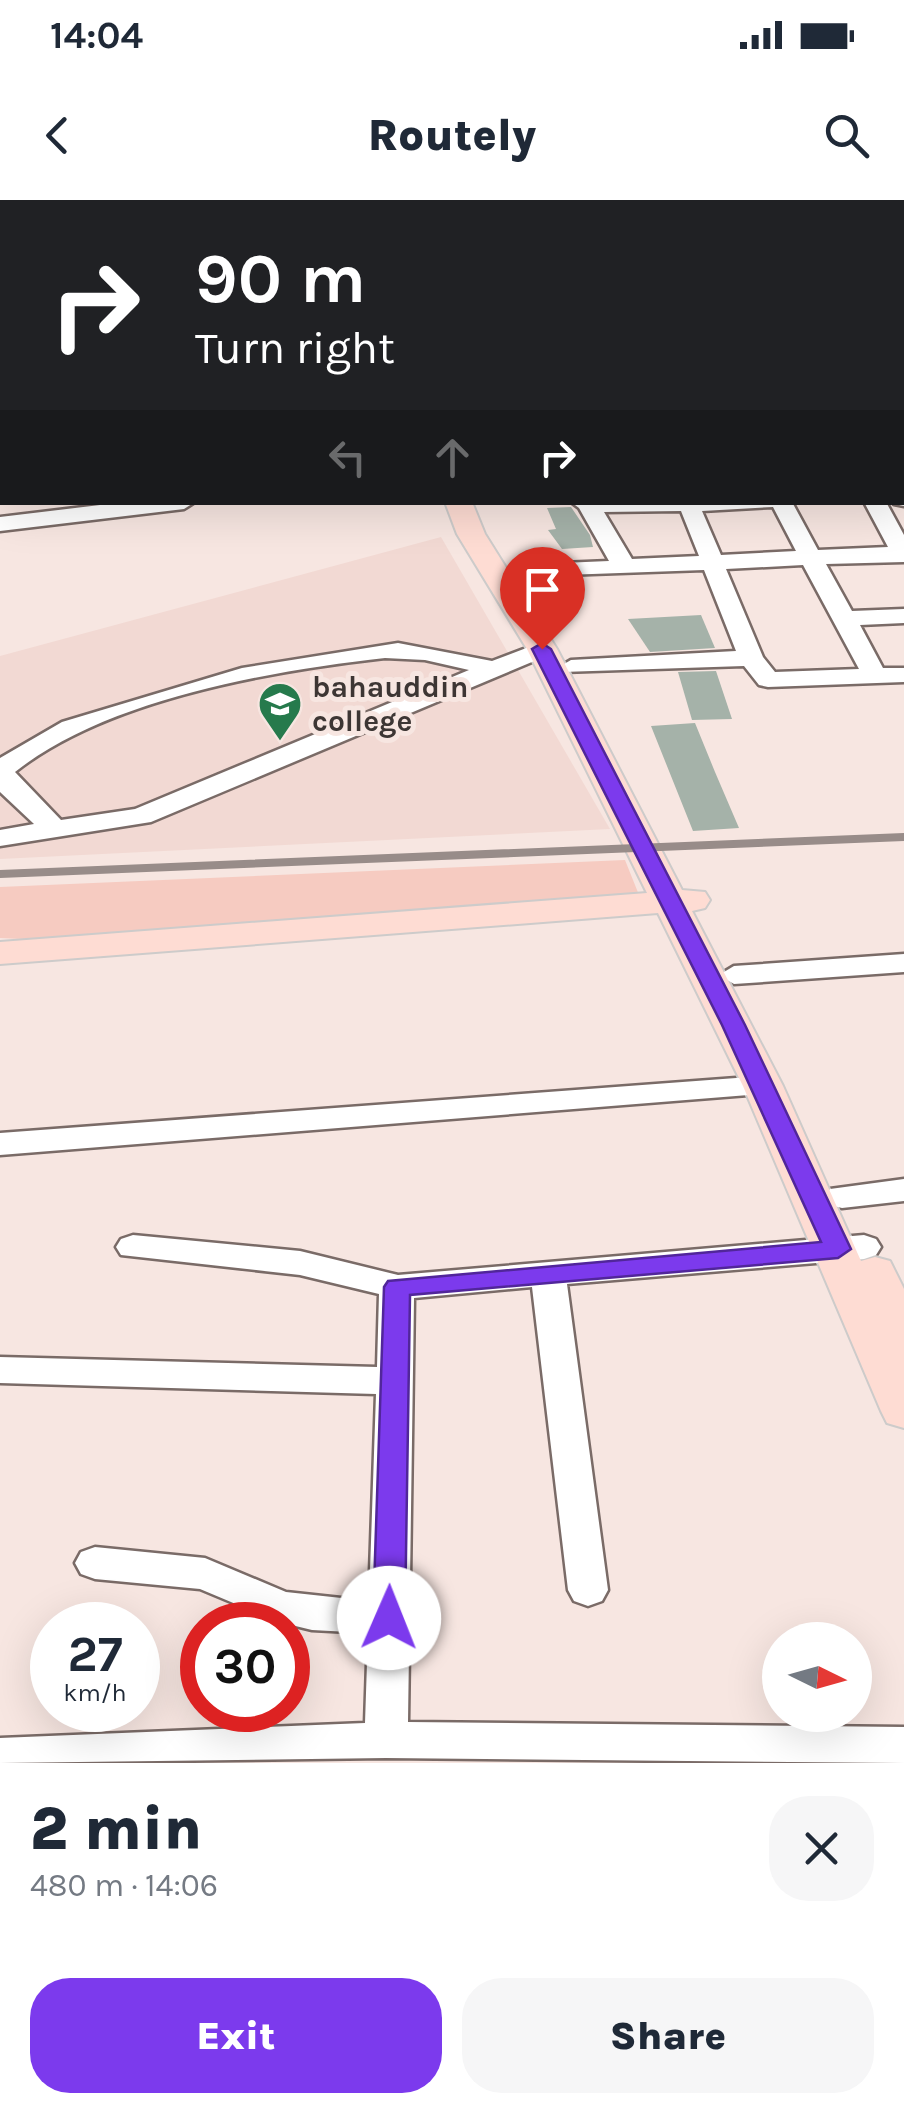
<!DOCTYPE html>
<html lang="en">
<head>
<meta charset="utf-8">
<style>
  body { margin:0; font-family:Karla,sans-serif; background:#f6f6f7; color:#1f2937; height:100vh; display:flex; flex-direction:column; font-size:38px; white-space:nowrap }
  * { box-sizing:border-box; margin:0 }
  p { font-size:32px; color:#747a83 }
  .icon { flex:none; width:55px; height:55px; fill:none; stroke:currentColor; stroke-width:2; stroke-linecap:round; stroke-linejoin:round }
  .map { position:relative; height:1563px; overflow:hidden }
  .details { display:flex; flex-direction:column; background:#fff; flex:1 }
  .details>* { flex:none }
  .banner { position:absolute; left:0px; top:0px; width:905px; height:305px; box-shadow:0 10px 40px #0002; background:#202124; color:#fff; overflow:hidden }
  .needle { width:65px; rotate:95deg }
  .tools { position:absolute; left:762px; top:1422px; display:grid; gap:20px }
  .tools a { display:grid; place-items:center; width:110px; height:110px; border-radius:50%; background:#fff; box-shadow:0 10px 40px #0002; font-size:50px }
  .speed { position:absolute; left:30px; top:1402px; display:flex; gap:20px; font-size:50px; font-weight:700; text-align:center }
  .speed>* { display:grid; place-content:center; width:130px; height:130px; border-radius:50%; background:#fff; box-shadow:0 10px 40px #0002; line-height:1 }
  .speed small { font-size:25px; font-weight:400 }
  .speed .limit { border:15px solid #d22; background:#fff; color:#111 }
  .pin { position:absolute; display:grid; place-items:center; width:85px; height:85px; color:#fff; margin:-102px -42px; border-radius:50% 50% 50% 0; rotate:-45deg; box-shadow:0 0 10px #0007 }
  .pin .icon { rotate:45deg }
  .me { position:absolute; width:110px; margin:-55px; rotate:1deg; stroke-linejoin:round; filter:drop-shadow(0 0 8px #0008) }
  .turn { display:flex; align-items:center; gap:35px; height:210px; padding:0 30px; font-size:45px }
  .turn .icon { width:130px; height:130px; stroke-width:2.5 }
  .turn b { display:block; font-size:70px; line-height:85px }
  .lanes { display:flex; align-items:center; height:95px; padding:0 30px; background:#0003; justify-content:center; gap:50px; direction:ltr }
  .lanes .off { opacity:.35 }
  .round { display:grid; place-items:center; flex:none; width:105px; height:105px; border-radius:40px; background:#f6f6f7 }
  .headline { display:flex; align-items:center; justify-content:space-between; height:170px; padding:0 30px }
  h1 { font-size:60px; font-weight:800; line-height:75px }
  .cta { display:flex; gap:20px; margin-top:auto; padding:20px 30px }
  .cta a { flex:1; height:115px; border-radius:40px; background:#7c3aed; color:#fff; font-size:40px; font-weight:800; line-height:115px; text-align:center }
  .cta a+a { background:#f6f6f7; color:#1f2937 }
  .status { display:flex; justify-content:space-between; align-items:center; height:70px; padding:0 50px; background:#fff; direction:ltr }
  .status svg { height:28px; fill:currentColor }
  header { display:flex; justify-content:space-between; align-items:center; height:130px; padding:0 30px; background:#fff; font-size:45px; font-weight:800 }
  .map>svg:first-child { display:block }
  .built { fill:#f2d9d3 }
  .green { fill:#f6cbc1 }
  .building { fill:#a5b2a9 }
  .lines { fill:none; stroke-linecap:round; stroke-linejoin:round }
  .minor-casing { stroke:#7a6b67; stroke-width:5 }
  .major-casing { stroke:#cdcbca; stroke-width:4 }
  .minor { fill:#fff; fill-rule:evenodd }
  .major { fill:#fedcd3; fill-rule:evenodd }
  .rail { stroke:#988c89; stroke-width:8 }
  .route { fill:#7c3aed; stroke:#51269a; stroke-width:2.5 }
  .labels { text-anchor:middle; stroke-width:10; stroke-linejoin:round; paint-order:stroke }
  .poi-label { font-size:30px; font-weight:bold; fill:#3d3634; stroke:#f7e6e1; text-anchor:start }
</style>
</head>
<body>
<div class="status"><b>14:04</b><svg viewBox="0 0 49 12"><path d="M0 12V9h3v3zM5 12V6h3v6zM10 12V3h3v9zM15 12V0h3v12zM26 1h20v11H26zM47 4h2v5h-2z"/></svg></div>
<header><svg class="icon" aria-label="back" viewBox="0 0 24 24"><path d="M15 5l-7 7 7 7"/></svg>Routely<svg class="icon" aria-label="search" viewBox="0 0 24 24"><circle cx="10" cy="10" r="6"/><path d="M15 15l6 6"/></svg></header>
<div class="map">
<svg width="904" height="1563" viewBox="0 0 904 1563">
  <rect width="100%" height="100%" fill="#f7e6e1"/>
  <g class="built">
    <path d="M 369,0 L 852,0 L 855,2 L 371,2 Z"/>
    <path d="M 441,337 L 610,629 L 0,659 L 0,456 Z"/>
  </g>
  <path class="green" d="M 625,660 L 639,695 L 65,741 L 0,738 L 0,687 Z"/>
  <g class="building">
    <path d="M 571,307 L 590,335 L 593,347 L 562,349 L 548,330 L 556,329 L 547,308 Z"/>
    <path d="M 701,415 L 715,448 L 650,452 L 628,419 Z"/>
    <path d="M 716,471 L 732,519 L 692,520 L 678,472 Z"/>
    <path d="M 695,523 L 715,572 L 739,628 L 693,631 L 651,526 Z"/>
  </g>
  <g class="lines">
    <defs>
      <g id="minor">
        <rect x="217" y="0" width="16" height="2"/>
        <path d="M 803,0 L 822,0 L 823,2 L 804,2 Z"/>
        <path d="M 0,9 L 2,10 L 2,20 L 0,20 Z"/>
        <rect x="902" y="31" width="2" height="10"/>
        <rect x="0" y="94" width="2" height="10"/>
        <rect x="902" y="112" width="2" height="12"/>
        <rect x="0" y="120" width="2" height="12"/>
        <path d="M 2,141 L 2,153 L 0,154 L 0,142 Z"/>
        <rect x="902" y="147" width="2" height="12"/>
        <path d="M 902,189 L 904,190 L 904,204 L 902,204 Z"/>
        <rect x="0" y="192" width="2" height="12"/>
        <rect x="0" y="280" width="2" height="12"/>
        <path d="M 902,292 L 904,306 L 894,304 L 902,302 Z"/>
        <path d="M 125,302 L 195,302 L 184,309 L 0,331 L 0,317 Z"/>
        <path d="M 571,302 L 792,302 L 818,350 L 888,347 L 864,302 L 886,302 L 904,335 L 904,362 L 826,364 L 852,411 L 904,409 L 904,423 L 860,425 L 883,468 L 904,468 L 904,482 L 768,487 L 759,485 L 744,466 L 562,472 L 559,467 L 571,460 L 736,451 L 704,370 L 507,377 L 504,372 L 515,365 L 609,361 L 579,308 ZM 773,307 L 796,351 L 721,355 L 702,311 ZM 681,311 L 699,356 L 632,359 L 604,312 ZM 803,365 L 859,469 L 775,472 L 763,457 L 726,369 Z"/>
        <path d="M 542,442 L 554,449 L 551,454 L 151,622 L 0,646 L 0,630 L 34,624 L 0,592 L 0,558 L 62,522 L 242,468 L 398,443 L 492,461 ZM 385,458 L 425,460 L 469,470 L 135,609 L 61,620 L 15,572 C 107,499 270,471 385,458 Z"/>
        <path d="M 904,754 L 904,772 L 734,784 L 719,775 L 734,766 Z"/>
        <path d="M 763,876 L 779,886 L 774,893 L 0,955 L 0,933 Z"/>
        <path d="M 904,979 L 904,1001 L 842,1008 L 830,1005 L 825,997 L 830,989 Z"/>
        <path d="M 133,1035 L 300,1051 L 398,1075 L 864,1035 L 876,1039 L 881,1047 L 876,1055 L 864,1059 L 567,1084 L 608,1390 L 602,1401 L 588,1406 L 574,1401 L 568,1390 L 532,1087 L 414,1098 L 408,1522 L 904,1527 L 904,1563 L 386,1558 L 0,1563 L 0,1538 L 365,1523 L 368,1433 L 312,1430 L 279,1422 L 200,1389 L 95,1379 L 81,1374 L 75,1363 L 81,1352 L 95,1347 L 205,1358 L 286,1392 L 369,1401 L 376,1194 L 0,1183 L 0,1157 L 377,1167 L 379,1094 L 300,1075 L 121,1055 L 116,1047 L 121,1039 Z"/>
      </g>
      <g id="major">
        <path d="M 332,0 L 353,0 L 354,2 L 333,2 Z"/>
        <path d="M 445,302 L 472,302 L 485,334 L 557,449 L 682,690 L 705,692 L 710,700 L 705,708 L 692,711 L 783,886 L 861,1061 L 875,1057 L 890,1061 L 904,1089 L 904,1228 L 887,1223 L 881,1211 L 743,886 L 658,713 L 0,764 L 0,742 L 647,693 L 527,449 L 457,334 Z"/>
      </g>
    </defs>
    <use href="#minor" class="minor-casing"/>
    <use href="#major" class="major-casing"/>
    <use href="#minor" class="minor"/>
    <use href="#major" class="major"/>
    <path class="rail" d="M 0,674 L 904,637"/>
  </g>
  <path class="route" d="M 542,443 L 551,449 L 745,825 L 851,1049 L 838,1058 L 410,1095 L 405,1418 L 400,1427 L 389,1430 L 378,1427 L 373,1418 L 384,1087 L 388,1081 L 821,1042 L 722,825 L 532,449 Z"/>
  <defs>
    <symbol id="university-pin" viewBox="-11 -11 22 30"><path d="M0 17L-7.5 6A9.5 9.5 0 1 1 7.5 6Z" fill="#267a4c" stroke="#f7e6e1"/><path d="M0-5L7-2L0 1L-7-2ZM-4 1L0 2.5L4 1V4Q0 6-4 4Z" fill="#fff"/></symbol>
  </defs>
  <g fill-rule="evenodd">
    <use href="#university-pin" x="255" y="479" width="50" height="68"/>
  </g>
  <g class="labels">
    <g class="poi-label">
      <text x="312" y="497">bahauddin<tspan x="312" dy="34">college</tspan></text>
    </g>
  </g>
</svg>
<div class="tools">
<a><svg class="needle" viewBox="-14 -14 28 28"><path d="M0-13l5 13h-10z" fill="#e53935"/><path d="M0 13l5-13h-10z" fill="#747a83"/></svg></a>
</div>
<div class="speed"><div>27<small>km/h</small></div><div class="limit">30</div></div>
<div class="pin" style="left:542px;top:449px;background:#d93025"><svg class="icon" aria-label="arrive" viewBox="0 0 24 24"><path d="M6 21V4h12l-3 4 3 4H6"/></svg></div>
<svg class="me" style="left:389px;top:1418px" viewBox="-20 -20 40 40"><circle r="19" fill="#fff"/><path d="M0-13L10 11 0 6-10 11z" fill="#7c3aed"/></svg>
<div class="banner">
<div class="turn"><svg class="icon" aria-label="right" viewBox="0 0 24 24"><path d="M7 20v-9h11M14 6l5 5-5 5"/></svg><div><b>90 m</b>Turn right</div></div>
<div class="lanes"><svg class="icon off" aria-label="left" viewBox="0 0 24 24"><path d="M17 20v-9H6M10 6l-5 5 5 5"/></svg><svg class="icon off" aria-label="ahead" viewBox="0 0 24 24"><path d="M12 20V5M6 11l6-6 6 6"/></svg><svg class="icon" aria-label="right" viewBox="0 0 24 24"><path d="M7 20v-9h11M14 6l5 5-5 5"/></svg></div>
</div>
</div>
<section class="details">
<div class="headline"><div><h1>2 min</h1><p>480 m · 14:06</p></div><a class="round"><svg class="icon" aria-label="close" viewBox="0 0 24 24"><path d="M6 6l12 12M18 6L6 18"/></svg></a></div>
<div class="cta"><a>Exit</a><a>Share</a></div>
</section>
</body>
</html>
